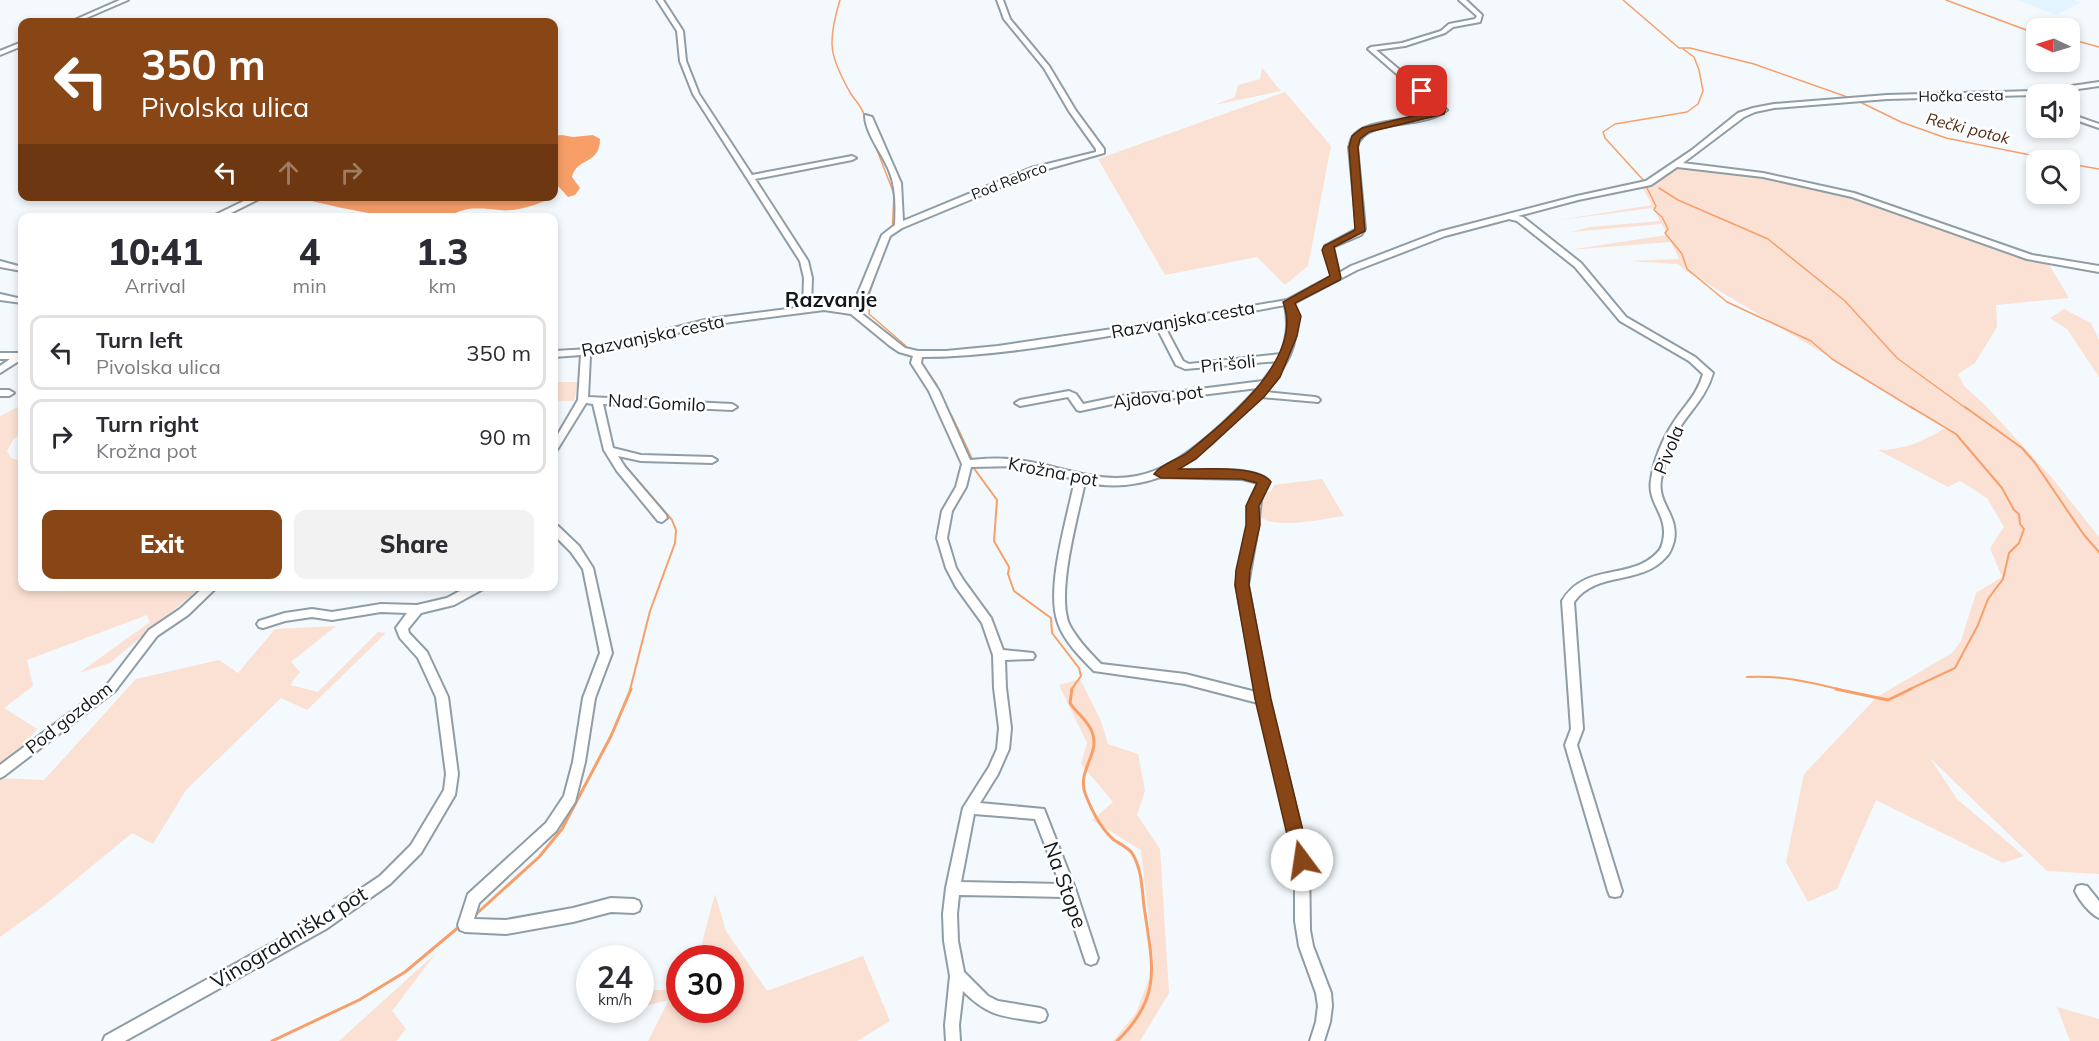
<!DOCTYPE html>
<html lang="en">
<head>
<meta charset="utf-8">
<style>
  body { margin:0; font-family:Mulish,sans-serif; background:#f2f2f3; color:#2b2b33; height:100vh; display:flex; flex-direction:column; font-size:22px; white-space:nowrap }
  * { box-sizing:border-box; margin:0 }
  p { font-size:20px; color:#7c7c81 }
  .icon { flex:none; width:33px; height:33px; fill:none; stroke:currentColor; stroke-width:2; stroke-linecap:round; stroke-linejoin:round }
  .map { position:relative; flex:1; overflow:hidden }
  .side { position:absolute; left:18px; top:213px; width:540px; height:378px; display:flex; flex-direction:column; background:#fff; border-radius:12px; box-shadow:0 3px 9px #0003 }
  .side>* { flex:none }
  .banner { position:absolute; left:18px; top:18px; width:540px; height:183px; border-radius:12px; box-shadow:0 3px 9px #0003; background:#884516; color:#fff; overflow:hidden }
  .needle { width:39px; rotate:274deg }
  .tools { position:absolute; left:2026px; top:18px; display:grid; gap:12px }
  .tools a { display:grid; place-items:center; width:54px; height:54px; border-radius:12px; background:#fff; box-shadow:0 3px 9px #0003; font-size:30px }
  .speed { position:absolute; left:576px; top:945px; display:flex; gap:12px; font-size:30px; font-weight:700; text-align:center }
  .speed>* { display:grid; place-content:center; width:78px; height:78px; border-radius:50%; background:#fff; box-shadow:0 3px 9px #0003; line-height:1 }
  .speed small { font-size:15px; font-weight:400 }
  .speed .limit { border:9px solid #d22; background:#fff; color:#111 }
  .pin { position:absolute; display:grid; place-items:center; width:51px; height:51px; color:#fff; margin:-26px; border-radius:12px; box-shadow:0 3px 9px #0006 }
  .me { position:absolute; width:66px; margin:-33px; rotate:346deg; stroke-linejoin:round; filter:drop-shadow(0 0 4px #0008) }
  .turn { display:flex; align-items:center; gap:21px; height:126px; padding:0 24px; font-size:27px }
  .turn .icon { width:78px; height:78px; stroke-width:2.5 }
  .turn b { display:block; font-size:42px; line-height:51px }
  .lanes { display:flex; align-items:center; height:57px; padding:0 24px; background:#0003; justify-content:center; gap:30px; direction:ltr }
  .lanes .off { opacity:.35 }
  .eta { display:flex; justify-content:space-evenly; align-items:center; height:102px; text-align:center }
  .eta b { font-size:36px; font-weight:800; line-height:42px }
  .button { display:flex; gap:12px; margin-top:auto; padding:12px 24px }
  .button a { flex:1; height:69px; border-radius:12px; background:#884516; color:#fff; font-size:24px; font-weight:800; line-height:69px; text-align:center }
  .button a+a { background:#f2f2f3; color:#2b2b33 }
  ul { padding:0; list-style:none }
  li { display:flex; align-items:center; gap:18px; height:75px; margin:0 12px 9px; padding:0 12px; border:3px solid #e1e1e2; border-radius:12px }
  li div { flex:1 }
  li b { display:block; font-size:22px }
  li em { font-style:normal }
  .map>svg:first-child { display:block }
  .built { fill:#e2f4ff }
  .green { fill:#fbe1d3 }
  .water { fill:#f89f69 }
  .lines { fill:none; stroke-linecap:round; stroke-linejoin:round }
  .stream-far2 { stroke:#f89f69; stroke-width:1.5 }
  .stream-far1 { stroke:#f89f69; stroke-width:2 }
  .stream { stroke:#f89f69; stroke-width:3 }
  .minor-casing { stroke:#8f9da6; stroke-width:4 }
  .minor { fill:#fff; fill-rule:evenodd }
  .route { fill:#884516; stroke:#582d0e; stroke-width:1.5 }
  .labels { text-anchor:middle; stroke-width:5; stroke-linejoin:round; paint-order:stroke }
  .far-street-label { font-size:15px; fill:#12181b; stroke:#fff }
  .far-water-label { font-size:16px; font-style:italic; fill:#502c16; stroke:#fff }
  .street-label { font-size:18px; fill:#12181b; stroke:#fff }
  .quarter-label { font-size:21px; font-weight:bold; fill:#12181b; stroke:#fff }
  .near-street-label { font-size:21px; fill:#12181b; stroke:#fff }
</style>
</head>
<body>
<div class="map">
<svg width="2099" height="1041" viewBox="0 0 2099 1041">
  <rect width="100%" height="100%" fill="#f3f9fd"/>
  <path class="built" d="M 2017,0 L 2074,0 L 2080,3 L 2056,15 Z"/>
  <g class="green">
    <path d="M 1262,68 L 1281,91 L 1214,105 L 1235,97 L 1238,85 L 1260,79 Z"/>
    <path d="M 1285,92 L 1331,146 L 1308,266 L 1285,285 L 1257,257 L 1165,275 L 1098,159 Z"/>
    <path d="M 1677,165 L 1763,175 L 1854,195 L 2047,261 L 2069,298 L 1996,305 L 1997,327 L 1975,363 L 1958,374 L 1964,386 L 1985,405 L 2053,479 L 2099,537 L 2099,874 L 2047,871 L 1930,758 L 1957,799 L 2024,856 L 2003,863 L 1876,800 L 1837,889 L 1808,902 L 1786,862 L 1804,774 L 1877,697 L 1952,653 L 1961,641 L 1976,593 L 2002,577 L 1990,548 L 2004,527 L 1987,498 L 1960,481 L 1948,487 L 1878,450 C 1903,450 1923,442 1943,429 L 1953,431 L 1686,271 L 1678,264 L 1628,261 L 1679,259 L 1671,242 L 1568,250 L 1667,235 L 1662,224 L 1571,232 L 1590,227 L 1660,221 L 1653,208 L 1559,220 L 1652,205 L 1641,185 Z"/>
    <path d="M 2064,309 L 2091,323 L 2099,340 L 2099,377 L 2067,329 L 2050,318 Z"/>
    <path d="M 554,382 L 578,382 L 574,401 L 554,401 Z"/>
    <path d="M 22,405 L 22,432 L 13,440 L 7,451 L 11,458 L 22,461 L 22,586 L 201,587 L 110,663 L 79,673 L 150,622 L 147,615 L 27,660 L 33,686 L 4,708 L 37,729 L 0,772 L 0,416 Z"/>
    <path d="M 1322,479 L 1344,516 C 1322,519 1271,531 1257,514 L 1260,496 L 1271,491 L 1274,485 Z"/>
    <path d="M 336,626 L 291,662 L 300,672 L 290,685 L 318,692 L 378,632 L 386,633 L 307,710 L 281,698 L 186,790 L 153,844 L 132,833 L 46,904 L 0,937 L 0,778 L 44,780 L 136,679 L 219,660 L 238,673 L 275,629 Z"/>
    <path d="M 1080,679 L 1101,721 L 1108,744 L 1138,754 L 1145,791 L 1137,815 L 1160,849 L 1169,993 L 1140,1041 L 1113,1041 L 1136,1013 L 1154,966 L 1141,850 L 1092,820 L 1113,802 L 1081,764 L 1087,743 L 1059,685 Z"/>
    <path d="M 715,894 L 726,931 L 767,991 L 863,956 L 890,1021 L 857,1041 L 648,1041 L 669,1000 L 641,1007 L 641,990 L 679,990 L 680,1010 L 730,1010 L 730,958 L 698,958 Z"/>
    <path d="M 436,953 L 392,1011 L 406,1029 L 396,1041 L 339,1041 Z"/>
    <path d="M 2057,1007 L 2099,1019 L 2099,1041 L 2070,1041 Z"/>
  </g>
  <g class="water">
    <path d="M 562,135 L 573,137 L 593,135 L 600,139 C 600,165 577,157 572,177 L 580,188 L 575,195 L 568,197 L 559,187 L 554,184 L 554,166 L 558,157 L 554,146 L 554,136 Z"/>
    <path d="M 544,196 L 545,201 C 532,206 515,212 500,210 C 489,209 480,208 468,209 C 458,211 448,217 437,218 C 391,220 340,208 295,197 Z"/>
  </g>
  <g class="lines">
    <g class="stream-far2">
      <path d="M 840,0 C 827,42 829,56 851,94 C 857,103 863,107 865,118"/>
      <path d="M 1623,0 L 1679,48 L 1690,48 L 1754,64 L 1853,99"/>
      <path d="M 1946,0 L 2037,34"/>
      <path d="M 2070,39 L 2099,47"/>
      <path d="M 1858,101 L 1901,122 L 1946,138 L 2055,160"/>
      <path d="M 870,132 L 894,194 L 892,234 L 885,249"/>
      <path d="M 2070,164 L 2099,169"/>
      <path d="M 1645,182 L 1605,138 L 1603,132 L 1615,124 L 1687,112 L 1698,104 L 1703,91 L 1699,70 L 1694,57 L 1683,49"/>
      <path d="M 1647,188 L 1656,206 L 1654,210 L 1662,217 L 1668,229 L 1665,233 L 1682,254 L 1687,269 L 1727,302 L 1811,341 L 1832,359 L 1914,409"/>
      <path d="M 1659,188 L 1678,200 L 1768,239 L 1845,301 L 1897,358 L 1967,409"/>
      <path d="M 883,254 L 870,292 L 869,314 L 906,346"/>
      <path d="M 923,365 L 937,385"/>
      <path d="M 939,389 L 948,409"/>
    </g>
    <g class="stream-far1">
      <path d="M 947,407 L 949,412"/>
      <path d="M 1965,407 L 2022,448 L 2035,463 L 2084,535 L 2099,552"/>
      <path d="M 951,415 L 956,425"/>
      <path d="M 957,427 L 972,459"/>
      <path d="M 622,462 L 672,520 L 676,530 L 675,543 L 650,611 L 630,690"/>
      <path d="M 973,467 L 997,500 L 994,541 L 1009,567 L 1008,574 L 1014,591 L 1051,618 L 1052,633 L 1079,668 L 1081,676 L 1071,690"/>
      <path d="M 1747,677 C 1780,675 1810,682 1842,690"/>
      <path d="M 1908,690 L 1955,668 L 1978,625 L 1988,599 L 2003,579 L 2009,553 L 2019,543 L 2024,529 L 2020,524 L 2019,514 L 2014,510 L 2002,488 L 1956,434 L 1911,407"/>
    </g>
    <g class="stream">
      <path d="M 1072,689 L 1070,703 C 1076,713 1088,720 1092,732 C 1101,753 1077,770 1085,793 C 1091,809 1100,828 1114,840 C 1120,844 1127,847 1132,853 C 1142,869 1142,889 1144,906 C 1152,964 1164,996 1117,1041"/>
      <path d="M 1836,689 L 1888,700 L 1911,689"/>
      <path d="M 474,916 L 539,857 L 562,829 L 611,736 L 631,689"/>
      <path d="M 272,1041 L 359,1000 L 405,972 L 460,926"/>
    </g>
    <defs>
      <g id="minor">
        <path d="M 120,0 L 128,0 L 77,22 L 70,22 Z"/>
        <path d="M 657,0 L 663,0 L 683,31 L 686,61 L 699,94 L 752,175 L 852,156 L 856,158 L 852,160 L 755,179 L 808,261 L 812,278 L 811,306 L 848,297 L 856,298 L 882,235 L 895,225 C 896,205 896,186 888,168 C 881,152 865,132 865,115 L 872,117 L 901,183 L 903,221 L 1031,168 L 1096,152 L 1096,149 L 1069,111 L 1044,68 L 1004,19 L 997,0 L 1003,0 L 1010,19 L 1049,66 L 1076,111 L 1104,149 L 1104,153 L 1037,172 L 902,228 L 890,236 L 862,308 L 856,308 L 855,303 L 848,303 L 834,306 L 857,310 L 905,348 L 918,351 L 946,351 L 998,346 L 1160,322 L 1287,300 L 1332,276 L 1324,250 L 1325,246 L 1357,229 L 1349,147 C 1350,146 1351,138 1352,138 C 1363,118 1417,122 1438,110 L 1368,49 L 1371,47 L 1402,43 L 1441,31 L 1449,24 L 1475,19 L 1477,16 L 1459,0 L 1466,0 L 1482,15 L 1480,22 L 1453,27 L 1445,33 L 1405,46 L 1376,50 L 1447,110 C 1423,130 1363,117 1357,147 L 1365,229 L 1361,235 L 1333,247 L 1339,273 L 1351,266 L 1439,232 L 1577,196 L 1646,181 L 1692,150 L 1738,113 L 1753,108 L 1774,104 L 1887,95 L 2037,91 L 2099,82 L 2099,86 L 2037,95 L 1887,99 L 1774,108 L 1755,112 L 1744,117 L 1683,163 L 1763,173 L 1854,193 L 2032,255 L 2099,266 L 2099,272 L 2027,259 L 1852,197 L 1763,177 L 1677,167 L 1651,185 L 1578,200 L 1518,216 L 1523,217 L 1581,263 L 1626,317 L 1695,357 L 1713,373 C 1707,394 1694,407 1682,424 C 1672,440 1664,461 1661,480 C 1657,504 1679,515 1674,541 C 1672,547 1671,552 1666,557 C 1641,586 1597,570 1574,602 L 1583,729 L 1577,745 L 1622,891 L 1620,896 L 1615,897 L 1610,896 L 1608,891 L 1565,745 L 1571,729 L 1562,601 C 1585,562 1630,581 1657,553 C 1661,549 1662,546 1663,541 C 1669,515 1647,504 1651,480 C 1654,459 1663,438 1675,420 C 1686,404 1698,393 1703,374 L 1689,361 L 1620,321 L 1575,267 L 1517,221 L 1509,219 L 1445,236 L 1357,270 L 1294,303 C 1302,342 1288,363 1266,392 L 1315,397 L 1318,398 L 1320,400 L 1318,402 L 1261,397 L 1210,445 L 1175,471 C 1198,471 1254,465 1269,481 L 1261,500 L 1258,527 L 1248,585 L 1269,699 L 1309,860 L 1310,930 L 1313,946 L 1331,993 L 1332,1006 L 1330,1022 L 1324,1041 L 1310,1041 L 1316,1022 L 1318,1006 L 1316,993 L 1299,946 L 1295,921 L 1295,860 L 1258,703 L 1185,684 L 1094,671 C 1081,658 1064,641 1058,623 C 1045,588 1068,516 1075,479 L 1017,466 L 971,467 L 966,487 L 952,511 L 947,538 L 956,568 L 964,581 L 991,618 L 1003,650 L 1033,653 L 1035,656 L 1033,659 L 1005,660 L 1006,688 L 1011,728 L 1009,749 L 998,774 L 980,803 L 1044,809 L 1076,891 L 1098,958 L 1096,963 L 1091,965 L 1086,963 L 1064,897 L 959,895 L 957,914 L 958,941 L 964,972 L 988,996 L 998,1001 L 1040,1008 L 1045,1010 L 1047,1015 L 1045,1020 L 1040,1022 C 1004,1016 990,1018 963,991 L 959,1025 L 960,1041 L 946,1041 L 945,1025 L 950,976 L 944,941 L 943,914 L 946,888 L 963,808 L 989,767 L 997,749 L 999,728 L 994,688 L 993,655 L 982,623 L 956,587 L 946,568 L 937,538 L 942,511 L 956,487 L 962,464 L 929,391 L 911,363 L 913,356 L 899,352 L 890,346 L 851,314 L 824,310 L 709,325 L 593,354 L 590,356 L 588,397 L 732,404 L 737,407 L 732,410 L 603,404 L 613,448 L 641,455 L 712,457 L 717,460 L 712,463 L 641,461 L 618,456 L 625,467 L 666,515 L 667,518 L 662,522 L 658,521 L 617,471 L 604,450 L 593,404 L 586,403 L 557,450 L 554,451 L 554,441 L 578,400 L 581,355 L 554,357 L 554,351 L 590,349 L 709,319 L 803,307 L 804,278 L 800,261 L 693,94 L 680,61 L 677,31 ZM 1285,305 C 1289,324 1287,337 1281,354 L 1189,364 L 1183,361 L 1165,327 ZM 1157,328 L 1176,365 L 1185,369 L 1278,361 L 1263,381 L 1176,392 L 1131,394 L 1083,404 L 1076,394 L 1069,391 L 1020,400 L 1015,403 L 1020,406 L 1068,397 L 1077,410 L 1080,411 L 1131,400 L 1176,398 L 1258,388 C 1243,404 1228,419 1212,433 C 1174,466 1140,486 1088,475 C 1043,466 1017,454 970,460 L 939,391 L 921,363 L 922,357 C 1001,357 1080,340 1157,328 ZM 1160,477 L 1242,479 L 1258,483 L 1250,500 L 1248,527 L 1236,585 L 1256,692 L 1185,674 L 1101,664 C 1090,653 1076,638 1069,624 C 1056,592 1078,516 1085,482 C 1110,488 1135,486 1160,477 ZM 974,814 L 1035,819 L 1060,884 L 961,882 Z"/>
        <path d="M 22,42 L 22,46 L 0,55 L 0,51 Z"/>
        <path d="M 2070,114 L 2099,124 L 2099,128 L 2070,118 Z"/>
        <path d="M 254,196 L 265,196 L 221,218 L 209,218 Z"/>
        <path d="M 0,261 L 22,267 L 22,271 L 0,267 Z"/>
        <path d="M 0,294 L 22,299 L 22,303 L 0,300 Z"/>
        <path d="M 0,353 L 20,353 L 22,354 L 22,359 L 0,373 L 0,366 L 10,359 L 0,359 Z"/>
        <path d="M 0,390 L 9,390 L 14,393 L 9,396 L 0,396 Z"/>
        <path d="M 554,525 L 558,526 L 579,546 L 593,568 L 612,653 L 595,698 L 585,762 L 575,802 L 556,831 L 479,903 L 474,919 L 506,920 L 573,908 L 611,898 L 634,899 L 639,901 L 641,906 L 639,911 L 634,913 L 611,912 L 573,922 L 506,934 L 465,932 L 460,930 L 458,925 L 468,894 L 546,823 L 564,796 L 573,762 L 583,698 L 600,653 L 583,569 L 571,552 L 554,535 Z"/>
        <path d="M 205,586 L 218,586 L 188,615 L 157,636 L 115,691 L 4,776 L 0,778 L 0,765 L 107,685 L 149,630 L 180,609 Z"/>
        <path d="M 469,586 L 484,586 L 483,589 L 454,605 L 421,613 L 408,629 L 409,633 L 427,652 L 448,697 L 458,774 L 455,795 L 421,853 L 390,884 L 326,929 L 125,1041 L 103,1041 L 105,1036 L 316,919 L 380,876 L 411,845 L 444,790 L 446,774 L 436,697 L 418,658 L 400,638 L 396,628 L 407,613 L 381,612 L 332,620 L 312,617 L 285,621 L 263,628 L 259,627 L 257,624 L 259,621 L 285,613 L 312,609 L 332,612 L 381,604 L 417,605 L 447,598 Z"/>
        <path d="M 2082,885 L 2087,886 L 2099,901 L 2099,918 C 2090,914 2079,900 2075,891 L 2077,886 Z"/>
      </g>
    </defs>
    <use href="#minor" class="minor-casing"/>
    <use href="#minor" class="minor"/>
  </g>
  <path class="route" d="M 1422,88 L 1446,108 L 1444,114 L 1369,132 L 1360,139 L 1358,147 L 1365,231 L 1334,247 L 1341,278 L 1340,280 L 1295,303 L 1301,316 L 1297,336 L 1280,377 L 1264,397 L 1196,459 L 1179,469 C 1200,470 1258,464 1271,482 L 1259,506 L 1260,525 L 1250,570 L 1249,585 L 1271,699 L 1310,860 L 1308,865 L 1302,868 L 1296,865 L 1293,860 L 1255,699 L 1235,585 L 1236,570 L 1246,525 L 1246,506 L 1257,483 L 1242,479 L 1161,478 L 1154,474 C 1162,463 1178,460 1188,452 C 1227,420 1305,358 1283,302 L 1330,276 L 1322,250 L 1324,246 L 1355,230 L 1349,147 L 1352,136 L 1362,128 L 1438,110 L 1419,93 L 1418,91 Z"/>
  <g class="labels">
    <g class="far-street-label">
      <text transform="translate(1961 96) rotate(-1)" y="5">Hočka cesta</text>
      <text transform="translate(1009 181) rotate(-21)" y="5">Pod Rebrco</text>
    </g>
    <g class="far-water-label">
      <text transform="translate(1968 128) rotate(14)" y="6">Rečki potok</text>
    </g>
    <g class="street-label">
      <text transform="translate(1183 320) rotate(-10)" y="6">Razvanjska cesta</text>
      <text transform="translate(653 336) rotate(-12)" y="6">Razvanjska cesta</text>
      <text transform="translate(1228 364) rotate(-6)" y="6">Pri šoli</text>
      <text transform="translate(1158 397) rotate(-7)" y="6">Ajdova pot</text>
      <text transform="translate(657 403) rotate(3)" y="6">Nad Gomilo</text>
      <text transform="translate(1669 450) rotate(-68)" y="6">Pivola</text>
      <text transform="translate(1053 472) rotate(11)" y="6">Krožna pot</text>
      <text transform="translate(69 718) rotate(-38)" y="6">Pod gozdom</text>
    </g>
    <g class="quarter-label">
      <text x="831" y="307">Razvanje</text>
    </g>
    <g class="near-street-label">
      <text transform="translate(1065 885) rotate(70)" y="7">Na Stope</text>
      <text transform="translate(289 938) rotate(-31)" y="7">Vinogradniška pot</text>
    </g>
  </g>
</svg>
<div class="tools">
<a><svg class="needle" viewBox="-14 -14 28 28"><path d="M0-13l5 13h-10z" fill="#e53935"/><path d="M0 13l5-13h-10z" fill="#7c7c81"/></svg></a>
<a><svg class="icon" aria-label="sound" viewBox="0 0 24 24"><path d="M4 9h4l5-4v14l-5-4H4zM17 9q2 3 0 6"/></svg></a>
<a><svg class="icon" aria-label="search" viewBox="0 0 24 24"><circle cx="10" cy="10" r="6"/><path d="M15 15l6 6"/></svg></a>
</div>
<div class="speed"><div>24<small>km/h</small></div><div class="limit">30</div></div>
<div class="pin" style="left:1422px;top:91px;background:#d93025"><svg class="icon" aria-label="arrive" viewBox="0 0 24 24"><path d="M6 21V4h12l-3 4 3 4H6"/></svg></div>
<svg class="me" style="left:1302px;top:860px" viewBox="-20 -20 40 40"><circle r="19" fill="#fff"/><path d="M0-13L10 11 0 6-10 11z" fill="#884516"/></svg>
<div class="banner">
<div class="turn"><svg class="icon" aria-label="left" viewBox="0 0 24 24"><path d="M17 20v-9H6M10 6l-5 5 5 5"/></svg><div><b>350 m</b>Pivolska ulica</div></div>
<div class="lanes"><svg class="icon" aria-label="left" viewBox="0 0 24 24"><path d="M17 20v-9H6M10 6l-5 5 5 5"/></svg><svg class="icon off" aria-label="ahead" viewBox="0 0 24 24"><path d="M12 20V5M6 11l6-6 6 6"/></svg><svg class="icon off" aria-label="right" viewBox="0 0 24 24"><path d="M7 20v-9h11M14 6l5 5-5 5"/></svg></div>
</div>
<section class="side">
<div class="eta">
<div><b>10:41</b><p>Arrival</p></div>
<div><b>4</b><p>min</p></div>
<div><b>1.3</b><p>km</p></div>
</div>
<ul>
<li><svg class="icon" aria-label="left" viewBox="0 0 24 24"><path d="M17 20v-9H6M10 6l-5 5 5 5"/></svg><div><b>Turn left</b><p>Pivolska ulica</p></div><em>350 m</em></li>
<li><svg class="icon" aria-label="right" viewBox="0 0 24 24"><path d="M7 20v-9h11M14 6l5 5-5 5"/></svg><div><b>Turn right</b><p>Krožna pot</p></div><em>90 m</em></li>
</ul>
<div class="button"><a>Exit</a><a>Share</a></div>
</section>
</div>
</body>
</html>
